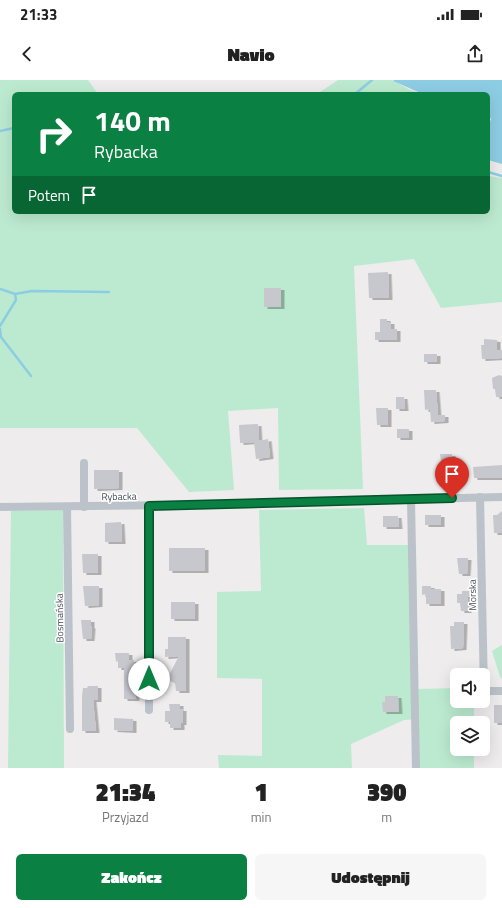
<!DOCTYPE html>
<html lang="pl">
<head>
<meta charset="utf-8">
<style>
  body { margin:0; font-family:"Titillium Web",sans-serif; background:#f6f6f6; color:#222; height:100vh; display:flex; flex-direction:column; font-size:15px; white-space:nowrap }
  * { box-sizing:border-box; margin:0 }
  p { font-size:13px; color:#767676 }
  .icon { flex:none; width:22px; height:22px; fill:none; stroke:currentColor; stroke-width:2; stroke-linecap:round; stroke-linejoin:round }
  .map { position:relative; height:688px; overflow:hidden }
  .side { display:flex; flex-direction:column; background:#fff; flex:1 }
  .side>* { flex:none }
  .top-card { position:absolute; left:12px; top:12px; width:478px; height:122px; border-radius:6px; box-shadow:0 4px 16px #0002; background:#0b8043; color:#fff; overflow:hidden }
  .controls { position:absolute; left:450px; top:588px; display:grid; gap:8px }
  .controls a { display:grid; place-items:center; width:40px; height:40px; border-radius:6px; background:#fff; box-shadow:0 4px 16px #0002; font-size:20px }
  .pin { position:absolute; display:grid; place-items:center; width:34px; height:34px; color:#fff; margin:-41px -17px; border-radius:50% 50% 50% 0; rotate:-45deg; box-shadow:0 0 4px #0007 }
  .pin .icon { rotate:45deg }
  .me { position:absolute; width:44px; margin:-22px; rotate:0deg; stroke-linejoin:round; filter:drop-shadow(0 0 3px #0008) }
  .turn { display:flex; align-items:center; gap:14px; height:84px; padding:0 16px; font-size:18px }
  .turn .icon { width:52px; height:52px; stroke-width:2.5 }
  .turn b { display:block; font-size:28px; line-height:34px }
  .then { display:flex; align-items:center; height:38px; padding:0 16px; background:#0003; gap:8px; font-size:15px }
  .eta { display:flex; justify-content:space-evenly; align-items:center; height:68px; text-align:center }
  .eta b { font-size:24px; font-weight:800; line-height:28px }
  .primary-button { display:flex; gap:8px; margin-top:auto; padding:8px 16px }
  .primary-button a { flex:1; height:46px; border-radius:6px; background:#0b8043; color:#fff; font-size:16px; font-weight:800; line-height:46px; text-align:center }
  .primary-button a+a { background:#f6f6f6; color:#222 }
  .status { display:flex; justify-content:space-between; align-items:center; height:28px; padding:0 20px; background:#fff; direction:ltr }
  .status svg { height:11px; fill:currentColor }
  header { display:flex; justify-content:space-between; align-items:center; height:52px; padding:0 16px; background:#fff; font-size:18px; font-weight:800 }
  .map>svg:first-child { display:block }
  .green { fill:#bcead0 }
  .water { fill:#8dcde4 }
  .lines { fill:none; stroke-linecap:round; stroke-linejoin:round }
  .stream { stroke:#8dcde4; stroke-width:2.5 }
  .building { fill:#c7c8ce; filter:url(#shadow) }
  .minor { stroke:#bbc2ca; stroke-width:8 }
  .route-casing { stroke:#07532c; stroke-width:10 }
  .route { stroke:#0b8043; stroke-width:7 }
  .labels { text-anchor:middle; stroke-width:3; stroke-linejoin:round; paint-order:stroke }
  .street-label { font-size:10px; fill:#464e57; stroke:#fff }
</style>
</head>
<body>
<div class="status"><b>21:33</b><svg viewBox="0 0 49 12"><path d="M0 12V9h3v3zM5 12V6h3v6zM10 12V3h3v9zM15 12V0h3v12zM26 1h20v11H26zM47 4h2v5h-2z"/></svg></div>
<header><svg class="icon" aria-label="back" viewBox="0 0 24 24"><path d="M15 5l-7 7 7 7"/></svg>Navio<svg class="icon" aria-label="share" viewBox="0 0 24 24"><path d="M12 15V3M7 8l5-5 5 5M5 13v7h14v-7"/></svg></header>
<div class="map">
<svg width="502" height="688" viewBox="0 0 502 688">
  <defs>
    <filter id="shadow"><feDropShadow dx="3.5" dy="2" stdDeviation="0" flood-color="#0004"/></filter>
  </defs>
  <rect width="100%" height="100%" fill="#eeecec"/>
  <g class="green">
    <path d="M 0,0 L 88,0 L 98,14 L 14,14 L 14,132 L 488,132 L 488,96 L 502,98 L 502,222 L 441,228 L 414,179 L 354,186 L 363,409 L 279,410 L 278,328 L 228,331 L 234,410 L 189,412 L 137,348 L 0,348 Z"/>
    <path d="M 338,0 L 392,0 L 410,10 L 423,14 L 317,14 Z"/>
    <path d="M 364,428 L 367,465 L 416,465 L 418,609 L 457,608 L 457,621 L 474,621 L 474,643 L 457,643 L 457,669 L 474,669 L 474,688 L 419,688 L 418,639 L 404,640 L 351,664 L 352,688 L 219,688 L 218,675 L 262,676 L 262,599 L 217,598 L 217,512 L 261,511 L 259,430 Z"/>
    <path d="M 63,430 L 64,688 L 8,688 L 11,431 Z"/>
    <path d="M 502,565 L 502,599 L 500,597 L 492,571 Z"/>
  </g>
  <path class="water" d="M 394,0 L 502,0 L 502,84 L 488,80 L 488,49 L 491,39 L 488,34 L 488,14 L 423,14 L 393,1 Z"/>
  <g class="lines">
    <g class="stream">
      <path d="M 355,14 L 372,0"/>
      <path d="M 0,51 L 14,48"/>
      <path d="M 488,92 L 502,96"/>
      <path d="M 0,209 L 15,214 L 32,211 L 109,212"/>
      <path d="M 0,246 L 16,220 L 15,214"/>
      <path d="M 0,249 L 1,257 L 31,296"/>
    </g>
  </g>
  <g class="building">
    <path d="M 388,192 L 389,218 L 369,218 L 368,193 Z"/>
    <rect x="264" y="208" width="17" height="19"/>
    <path d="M 380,239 L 387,239 L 387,242 L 391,242 L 391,249 L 397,249 L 397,260 L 375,260 L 375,252 L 380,252 Z"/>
    <path d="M 484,259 L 497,260 L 497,270 L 502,270 L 502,278 L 482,279 L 481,265 L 484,265 Z"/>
    <rect x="424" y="274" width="13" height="8"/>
    <path d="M 499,295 L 502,296 L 502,317 L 496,317 L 495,309 L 493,309 L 492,298 Z"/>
    <path d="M 424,310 L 436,310 L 438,335 L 445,335 L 445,341 L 431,342 L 430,329 L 425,330 Z"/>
    <path d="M 396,317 L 404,317 L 405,329 L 396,329 Z"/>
    <path d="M 376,328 L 388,328 L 388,345 L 377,345 Z"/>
    <path d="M 258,344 L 259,361 L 268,359 L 270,377 L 256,379 L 254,362 L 240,363 L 239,345 Z"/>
    <rect x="397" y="349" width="12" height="9"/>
    <path d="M 440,374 L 452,374 L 452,379 L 458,381 L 451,384 L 451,387 L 442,388 Z"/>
    <path d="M 502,385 L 502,398 L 474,398 L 473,387 Z"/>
    <path d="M 94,390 L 119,390 L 119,408 L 94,409 Z"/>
    <path d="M 502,431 L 502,453 L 494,453 L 493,435 L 497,435 Z"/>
    <rect x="425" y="435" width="16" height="10"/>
    <path d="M 383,436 L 398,436 L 399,447 L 383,447 Z"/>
    <path d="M 121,442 L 122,462 L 105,462 L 105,443 Z"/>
    <rect x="169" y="468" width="36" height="23"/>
    <path d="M 82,474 L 98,474 L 98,493 L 83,493 Z"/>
    <path d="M 457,478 L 468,478 L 467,494 L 459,494 Z"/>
    <path d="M 83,506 L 99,506 L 99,525 L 85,526 Z"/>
    <path d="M 422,506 L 431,506 L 431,509 L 441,509 L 441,524 L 426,524 L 426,514 L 422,515 Z"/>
    <path d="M 462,511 L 470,511 L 470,517 L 468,517 L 468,531 L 461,531 L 460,523 L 457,523 L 457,514 L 462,514 Z"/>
    <rect x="171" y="522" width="24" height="17"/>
    <path d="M 81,540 L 91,540 L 91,546 L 92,547 L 91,559 L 83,559 Z"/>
    <path d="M 454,542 L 464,542 L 463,568 L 451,569 L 450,546 L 454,546 Z"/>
    <path d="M 168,557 L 186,557 L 186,611 L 176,611 L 175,603 L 167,599 L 179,576 L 165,577 L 165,569 L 168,569 Z"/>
    <path d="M 115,573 L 129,573 L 129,580 L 134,580 L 136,619 L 124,619 L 124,588 L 118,588 L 118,581 L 116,582 Z"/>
    <path d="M 88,606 L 98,606 L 98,620 L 93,620 L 96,651 L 82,651 L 82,616 L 83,608 L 87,608 Z"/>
    <path d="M 385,616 L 398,616 L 399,632 L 383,632 L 382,622 L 385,622 Z"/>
    <path d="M 169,624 L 180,624 L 180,629 L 183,629 L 183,643 L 181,643 L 181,648 L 170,648 L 170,642 L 165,642 L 165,631 L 170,631 Z"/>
    <rect x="494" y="625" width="8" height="18"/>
    <path d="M 114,638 L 133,639 L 133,651 L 114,650 Z"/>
  </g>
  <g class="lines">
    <g class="minor">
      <path d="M 480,417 L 484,611 L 502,611"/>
      <path d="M 411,419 L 416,688"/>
      <path d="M 0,427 L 178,425 L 502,417"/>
      <path d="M 67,427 L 70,649"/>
      <path d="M 84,427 L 84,383"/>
      <path d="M 149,630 L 149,426"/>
    </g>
  </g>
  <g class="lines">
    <defs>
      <path id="route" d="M 149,599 L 149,426 L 452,418"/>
    </defs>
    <use href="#route" class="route-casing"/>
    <use href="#route" class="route"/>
  </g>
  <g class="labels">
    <g class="street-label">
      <text transform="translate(119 416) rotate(-1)" y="4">Rybacka</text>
      <text transform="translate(472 515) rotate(-91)" y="4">Morska</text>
      <text transform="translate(59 538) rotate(-91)" y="4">Bosmańska</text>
    </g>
  </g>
</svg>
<div class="controls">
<a><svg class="icon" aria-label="sound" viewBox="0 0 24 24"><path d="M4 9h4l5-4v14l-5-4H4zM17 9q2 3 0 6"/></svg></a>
<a><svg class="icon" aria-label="layers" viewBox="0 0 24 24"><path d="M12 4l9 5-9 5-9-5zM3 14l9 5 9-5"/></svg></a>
</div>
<div class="pin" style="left:452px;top:418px;background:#d93025"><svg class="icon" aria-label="arrive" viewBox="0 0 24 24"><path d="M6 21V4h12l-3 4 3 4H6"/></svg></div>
<svg class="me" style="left:149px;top:599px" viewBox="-20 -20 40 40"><circle r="19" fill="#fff"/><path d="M0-13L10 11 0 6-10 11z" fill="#0b8043"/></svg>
<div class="top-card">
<div class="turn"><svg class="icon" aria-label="right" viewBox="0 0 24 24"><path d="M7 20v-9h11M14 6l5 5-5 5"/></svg><div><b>140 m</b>Rybacka</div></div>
<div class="then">Potem<svg class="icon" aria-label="arrive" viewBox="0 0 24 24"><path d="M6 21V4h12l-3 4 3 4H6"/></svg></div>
</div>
</div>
<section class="side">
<div class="eta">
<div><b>21:34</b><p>Przyjazd</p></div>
<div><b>1</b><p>min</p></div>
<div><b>390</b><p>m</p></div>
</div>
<div class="primary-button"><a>Zakończ</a><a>Udostępnij</a></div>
</section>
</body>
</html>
